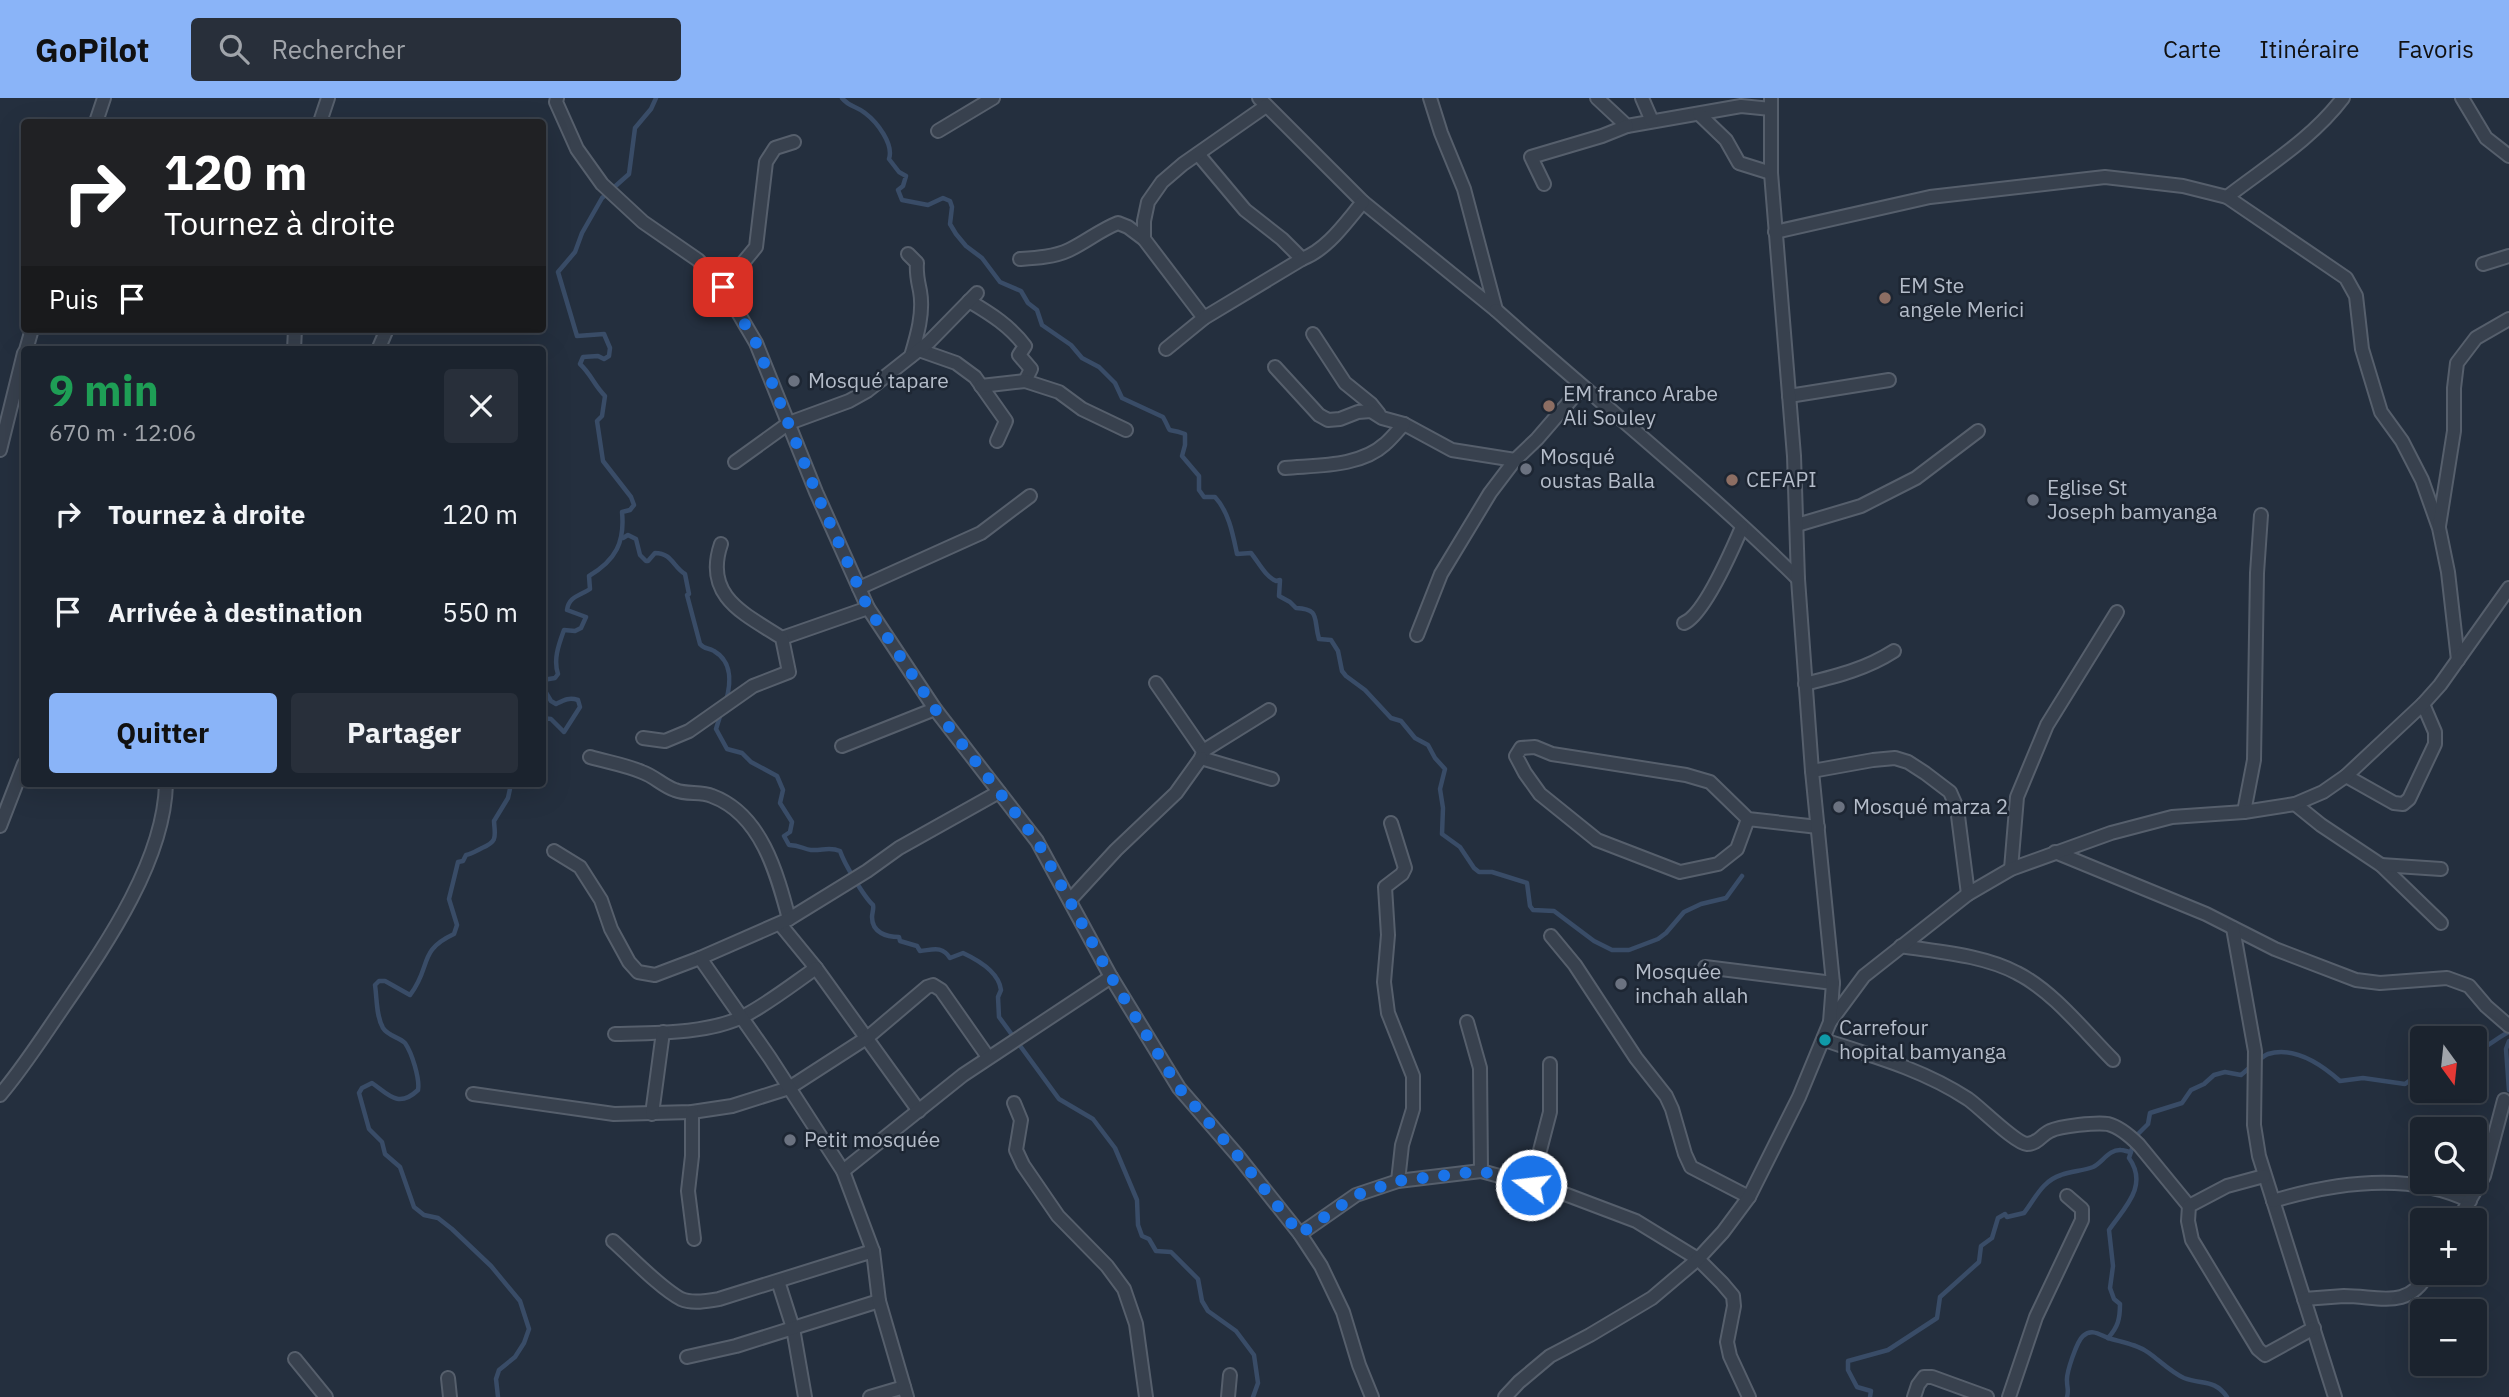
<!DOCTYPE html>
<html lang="fr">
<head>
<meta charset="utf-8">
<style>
  body { margin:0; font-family:"IBM Plex Sans",sans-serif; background:#282f3a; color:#f1f3f6; height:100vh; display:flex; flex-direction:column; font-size:26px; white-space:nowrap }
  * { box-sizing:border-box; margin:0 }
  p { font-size:23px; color:#a0a4aa }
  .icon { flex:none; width:38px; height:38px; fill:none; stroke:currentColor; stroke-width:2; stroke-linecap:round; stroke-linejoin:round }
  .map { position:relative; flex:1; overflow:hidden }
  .side { position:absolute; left:21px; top:248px; width:525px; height:441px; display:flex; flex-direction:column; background:#1b232e; border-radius:7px; box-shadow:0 7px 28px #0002,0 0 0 2px #39404a }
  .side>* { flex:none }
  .banner { position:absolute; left:21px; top:21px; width:525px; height:214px; border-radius:7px; box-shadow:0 7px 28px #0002,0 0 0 2px #39404a; background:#202124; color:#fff; overflow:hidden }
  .needle { width:46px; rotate:165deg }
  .fabs { position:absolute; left:2410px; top:928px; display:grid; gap:14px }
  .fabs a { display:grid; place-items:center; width:77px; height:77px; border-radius:7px; background:#1b232e; box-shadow:0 7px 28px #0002,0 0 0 2px #39404a; font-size:35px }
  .pin { position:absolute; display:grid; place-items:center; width:60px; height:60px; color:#fff; margin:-30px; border-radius:14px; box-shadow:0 4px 10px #0006 }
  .me { position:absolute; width:77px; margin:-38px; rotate:285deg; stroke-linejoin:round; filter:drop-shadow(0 0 5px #0008) }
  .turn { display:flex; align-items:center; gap:24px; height:147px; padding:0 28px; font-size:32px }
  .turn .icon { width:91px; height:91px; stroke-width:2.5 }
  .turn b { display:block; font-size:49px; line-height:60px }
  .then { display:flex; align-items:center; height:66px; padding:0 28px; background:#0003; gap:14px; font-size:26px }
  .round { display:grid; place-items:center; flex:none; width:74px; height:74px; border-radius:7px; background:#282f3a }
  .headline { display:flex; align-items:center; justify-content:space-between; height:119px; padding:0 28px }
  h1 { font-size:42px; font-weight:700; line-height:52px; color:#1e9e55 }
  .button { display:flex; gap:14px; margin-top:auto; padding:14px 28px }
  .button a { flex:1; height:80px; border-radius:7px; background:#8ab4f8; color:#111; font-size:28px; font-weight:700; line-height:80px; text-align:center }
  .button a+a { background:#282f3a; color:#f1f3f6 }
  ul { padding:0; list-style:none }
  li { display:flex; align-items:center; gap:21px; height:98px; padding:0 28px }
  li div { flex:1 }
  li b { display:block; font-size:26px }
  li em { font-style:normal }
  header { display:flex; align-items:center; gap:42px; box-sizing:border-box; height:98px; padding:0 35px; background:#8ab4f8; color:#111 }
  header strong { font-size:33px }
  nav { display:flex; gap:38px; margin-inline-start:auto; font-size:24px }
  .search { width:490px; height:63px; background:#282f3a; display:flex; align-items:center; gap:18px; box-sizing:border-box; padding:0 24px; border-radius:7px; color:#a0a4aa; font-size:26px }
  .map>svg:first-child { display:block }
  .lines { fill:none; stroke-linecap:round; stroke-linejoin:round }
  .stream { stroke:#394c67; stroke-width:4.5 }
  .street-casing { stroke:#565f6c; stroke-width:16 }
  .street { stroke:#38414e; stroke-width:12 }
  .route { stroke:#1a73e8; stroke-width:12; stroke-dasharray:0 21.6 }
  .education-dot { fill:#8d6e63; stroke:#1d2633; stroke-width:2.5 }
  .worship-dot { fill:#6b7280; stroke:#1d2633; stroke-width:2.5 }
  .culture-dot { fill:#0f9aa8; stroke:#1d2633; stroke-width:2.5 }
  .labels { text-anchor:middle; stroke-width:5; stroke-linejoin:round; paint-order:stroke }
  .poi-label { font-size:21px; fill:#b4bcc9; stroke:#1d2633; text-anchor:start }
</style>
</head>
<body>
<header>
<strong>GoPilot</strong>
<div class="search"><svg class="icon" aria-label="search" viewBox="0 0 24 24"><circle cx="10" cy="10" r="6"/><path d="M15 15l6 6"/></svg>Rechercher</div>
<nav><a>Carte</a><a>Itinéraire</a><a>Favoris</a></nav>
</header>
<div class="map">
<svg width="2509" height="1299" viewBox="0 0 2509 1299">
  <rect width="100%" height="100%" fill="#242f3e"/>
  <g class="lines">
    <g class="stream">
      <path d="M 842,0 C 849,9 857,8 865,15 C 877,24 894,46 889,61 L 899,74 L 906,78 L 903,88 L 898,92 L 902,102 L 928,107 L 943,100 L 950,103 L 952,109 L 950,126 L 956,136 L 966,148 L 982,160 L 1000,184 L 1021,193 L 1028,205 L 1037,212 L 1042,227 L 1071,247 L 1082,260 L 1099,269 L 1115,285 L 1122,300 L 1163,319 C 1174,339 1163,328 1185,336 L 1185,347 L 1182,358 L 1199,378 L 1199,392 L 1204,399 L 1215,399 C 1229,414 1233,437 1237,456 L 1251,455 C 1259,465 1265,478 1276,483 L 1280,482 L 1279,498 L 1290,504 L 1296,510 C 1321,511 1313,521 1319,541 L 1331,542 L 1338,553 L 1342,573 L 1346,578 L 1365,592 L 1391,620 L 1401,623 L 1415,640 L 1428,647 L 1435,660 L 1445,671 L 1440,691 L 1443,710 L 1442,736 L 1460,749 L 1474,770 L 1479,774 L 1492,774 L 1527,785 L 1530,808 L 1533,812 L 1554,813 L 1594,843 L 1612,852 L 1629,852 L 1658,841 L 1666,835 L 1684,814 L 1701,806 L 1726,800 L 1742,778"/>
      <path d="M 623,440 L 628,437 L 636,441 L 640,457 L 646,463 L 648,463 L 655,455 C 672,455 673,469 685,476 L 689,496 L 687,497 L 700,546 C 705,552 708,549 714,553 C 733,564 731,585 726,603"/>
      <path d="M 542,585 L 543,582 L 555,580 L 558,576 C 553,561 559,546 564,532 L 575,533 L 581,530 L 586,519 L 567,512 C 569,498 580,498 590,491 L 589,478 C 616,462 625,444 622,414 L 630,412 L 634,407 L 631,399 L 603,363 L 597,323 L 602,318 L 605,298 C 594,287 591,276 580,266 L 583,259 L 598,258 L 604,261 L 609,258 L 610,250 L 604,236 L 577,238 L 558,174 L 575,154 L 582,135 L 602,100 L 629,76 L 635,30 L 651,11 L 656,0"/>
      <path d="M 542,588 L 551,603 L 556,606 C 564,602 569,599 578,602 L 580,609 L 564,634 L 551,621 L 542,620"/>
      <path d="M 721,615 L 716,631 L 727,651 L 742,655 L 751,664 L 777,678 L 783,692 L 780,705 L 792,724 L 790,734 L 784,738 L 789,747 C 800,747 803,751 811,752 C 822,753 829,748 840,753 C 844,765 864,799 873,807 C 874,811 872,815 872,819 C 872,835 887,839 899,839 L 900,843 L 917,848 L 920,853 C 932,852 942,847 950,860 L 963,855 C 978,862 999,874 1001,892 L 998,899 L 999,919 L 1059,1001 L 1093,1021 L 1115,1050 L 1137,1102 L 1138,1127 L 1142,1138 L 1149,1141 L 1156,1153 L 1171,1154 L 1198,1181 L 1202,1203 L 1208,1213 L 1236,1233 L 1254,1257 L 1258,1285 L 1253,1299"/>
      <path d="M 2509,943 L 2506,951 L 2509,992"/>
      <path d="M 2474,954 C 2487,950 2496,940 2509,934"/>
      <path d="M 2108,1240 C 2118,1229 2120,1221 2120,1206 L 2114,1201 L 2110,1190 L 2113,1168 L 2109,1132 C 2124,1110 2149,1088 2129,1060 L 2136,1038 L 2148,1026 L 2150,1015 L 2182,1005 L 2191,992 L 2204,986 L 2214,977 L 2225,974 L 2241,977 C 2247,972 2262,958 2268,956 C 2294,948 2322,967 2340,983 L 2363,980 L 2405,986 L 2413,980 L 2422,962"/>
      <path d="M 498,1299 L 496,1281 L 499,1272 L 515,1259 L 524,1245 L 529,1231 L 520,1203 L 491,1168 L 452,1131 L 438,1120 L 424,1117 L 414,1109 L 400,1069 L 385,1056 L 382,1044 L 369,1031 L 359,995 L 362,990 L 372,985 C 388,996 398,1011 418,992 C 420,981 412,955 405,945 C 399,939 388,938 383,930 C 376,918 377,900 375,887 L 379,883 L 385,883 L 410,897 C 432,869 417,853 454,836 L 457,827 L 449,801 L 458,764 L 463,763 L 466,757 C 472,756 476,753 482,750 C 498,743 495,739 494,723 L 508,700 L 511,686"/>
      <path d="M 1870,1299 L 1871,1293 L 1857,1289 L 1848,1272 L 1848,1263 L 1888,1252 L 1937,1220 L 1940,1199 L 1979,1164 L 1981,1148 L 1992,1140 L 1998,1120 L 2005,1116 L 2007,1119 L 2024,1115 C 2035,1101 2042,1083 2061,1077 C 2071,1073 2083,1073 2093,1069 C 2102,1065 2109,1051 2121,1052 C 2124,1052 2128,1054 2131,1054"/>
      <path d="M 2067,1299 C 2069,1292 2067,1290 2067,1283 C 2066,1275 2077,1243 2083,1238 C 2092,1230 2100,1237 2108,1240 C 2121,1244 2137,1246 2149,1255 C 2160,1263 2172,1275 2184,1280 C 2202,1287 2215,1281 2227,1299"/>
    </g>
    <defs>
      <g id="street">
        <path d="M 557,0 L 556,4 L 577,51 L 602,86 L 643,124 L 698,162 L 723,189 L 756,245 L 816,394 L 868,510 L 935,611 L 1037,743 L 1111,879 L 1179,990 L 1238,1058 L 1300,1136 L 1321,1168 L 1343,1214 L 1359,1267 L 1372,1299"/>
        <path d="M 1259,0 L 1363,104 L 1496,212 L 1464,91 L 1441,35 L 1430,0"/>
        <path d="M 1597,0 L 1627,28 L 1741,8 L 1771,11"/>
        <path d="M 1642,0 L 1652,23"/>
        <path d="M 2462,0 L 2486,40 L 2509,58"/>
        <path d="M 1699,16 L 1726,42 L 1739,65 L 1771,75"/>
        <path d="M 96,24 L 104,0"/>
        <path d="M 320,24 L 328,0"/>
        <path d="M 938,33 L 993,0"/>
        <path d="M 1198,56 L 1245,112 L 1282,141 L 1302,161"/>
        <path d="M 1544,86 L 1531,59 L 1602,38 L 1627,28"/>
        <path d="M 2227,99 C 2267,68 2312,41 2343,0"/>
        <path d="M 1775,134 L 1930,99 L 2105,79 L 2183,88 L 2227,99 L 2346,180 L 2356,198 L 2362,251 L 2381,314 L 2402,343 L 2422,382 L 2439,430 L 2448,474 L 2458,562"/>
        <path d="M 908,156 L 917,165 C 916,176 918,183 920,193 C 924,215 917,238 911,258"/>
        <path d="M 1020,161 C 1036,160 1054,159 1069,152 C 1086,144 1100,132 1118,125 L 1128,129 L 1144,141"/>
        <path d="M 2483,166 L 2509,158"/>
        <path d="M 723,189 L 756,149 L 766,64 L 775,50 L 794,44"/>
        <path d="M 969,203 C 991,216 1010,228 1025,248 L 1019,257 L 1031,271 L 1025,283"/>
        <path d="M 1496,212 C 1596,302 1702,386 1798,481"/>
        <path d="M 1204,220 L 1144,141 L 1144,123 L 1148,104 L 1162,84 L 1183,66 L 1266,8"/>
        <path d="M 1313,236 L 1345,285 L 1371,306 L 1379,316"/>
        <path d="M 1166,251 L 1204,220 L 1302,161 C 1328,151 1345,125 1363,104"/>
        <path d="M 26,252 L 32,231"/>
        <path d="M 294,252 L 295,231"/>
        <path d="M 378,252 L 387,231"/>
        <path d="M 919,252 L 956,265 L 975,279 L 1006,323 L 997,343"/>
        <path d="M 1275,269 L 1319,317 L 1328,322 L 1340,321 L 1358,314 L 1371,313 L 1382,320 L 1404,326 L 1452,352 L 1515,362 L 1537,341 L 1582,289"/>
        <path d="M 981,288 L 1025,283 L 1059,294 L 1082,311 L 1126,332"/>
        <path d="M 1789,298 L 1889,282"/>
        <path d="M 0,352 L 24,255"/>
        <path d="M 735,364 L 789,325 L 849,303 L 867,293 L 929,244 L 977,195"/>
        <path d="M 1285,370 C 1317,367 1360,369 1385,346 C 1392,340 1398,332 1404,326"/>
        <path d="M 1797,427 L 1861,408 L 1916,380 L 1978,333"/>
        <path d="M 2439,428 L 2454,333 L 2454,290 L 2457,265 L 2476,240 L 2509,221"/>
        <path d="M 859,490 L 981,435 L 1030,398"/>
        <path d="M 1684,525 C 1704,517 1733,450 1742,429"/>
        <path d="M 1417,537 L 1441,476 L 1490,395 L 1515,362"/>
        <path d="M 782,540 L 868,510"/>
        <path d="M 1156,585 L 1203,653 L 1201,660 L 1272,681"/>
        <path d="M 1805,586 C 1837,578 1866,571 1894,553"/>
        <path d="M 643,640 L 665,643 L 689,633 L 753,588 L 789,574 L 782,540 C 745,516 703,499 721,446"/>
        <path d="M 842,648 L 935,611"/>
        <path d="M 1203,653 L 1269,612"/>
        <path d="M 590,659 C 607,664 626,667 642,674 C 654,678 663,688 675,692 C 687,697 701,693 712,698 C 761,716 777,775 789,821"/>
        <path d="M 1812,673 L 1873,662 L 1895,660 L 1908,664 L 1925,675 L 1950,694 L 1957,710 L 1968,796"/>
        <path d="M 2346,678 L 2394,705 L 2403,706 L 2409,701 L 2435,646 L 2435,634 L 2423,606"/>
        <path d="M 2295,706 L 2321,727 L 2381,767 L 2441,825"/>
        <path d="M 2244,714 L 2254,662 L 2257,475 L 2261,417"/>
        <path d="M 1748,721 L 1737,751 L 1718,766 L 1680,774 L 1597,742 L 1540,696 L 1525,675 L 1516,658 L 1521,650 L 1535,649 L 1552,656 L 1686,677 L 1710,684 L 1748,721 L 1818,729"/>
        <path d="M 1391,725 L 1405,770 L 1402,776 L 1385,789 L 1388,837 L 1384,884 L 1388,915 L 1413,978 L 1413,1011 L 1402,1047 L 1398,1083"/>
        <path d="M 0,728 L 24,666"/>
        <path d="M 554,753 L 580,769 L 601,802 L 611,831 L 629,864 L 638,874 L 655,877 L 700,860"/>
        <path d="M 2055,754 L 2206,816 L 2275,851 L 2356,882 L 2380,885 L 2447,880 L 2469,888 L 2486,908 L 2509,928"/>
        <path d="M 2381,767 L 2441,771"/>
        <path d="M 2011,771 L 2017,699 L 2047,627 L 2117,514"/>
        <path d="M 1070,802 L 1116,752 L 1176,695 L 1201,660"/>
        <path d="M 780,826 L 816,870 L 919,1013"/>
        <path d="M 2233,830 L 2255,953 L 2254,1027 L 2259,1058 L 2335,1299"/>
        <path d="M 1551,838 L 1575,867 L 1636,960 L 1666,998 L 1672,1011 L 1685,1056 L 1691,1069 L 1749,1099"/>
        <path d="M 1901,848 C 1939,854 1983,857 2017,875 C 2053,893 2085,934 2113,962"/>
        <path d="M 1705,869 L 1833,885"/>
        <path d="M 1467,924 L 1480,970 L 1481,1073"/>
        <path d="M 1830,924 L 1864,878 L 1968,796 L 2011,771 L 2111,735 L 2172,719 L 2244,714 L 2295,706 L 2323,694 L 2346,678 L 2423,606 L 2440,587 L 2509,490"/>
        <path d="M 615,936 C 654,935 709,936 744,918 C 769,905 793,886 816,870"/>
        <path d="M 1824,942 C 1874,958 1924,972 1968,1001 C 1981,1010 2015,1045 2027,1046 C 2038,1046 2041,1037 2050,1033 C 2060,1028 2097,1024 2108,1026 C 2120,1029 2131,1039 2139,1047 L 2189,1108"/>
        <path d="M 473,996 L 614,1016 L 692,1014 L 732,1008 L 789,990 L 868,939 L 927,889 L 933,887 L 941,892 L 988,959"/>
        <path d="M 0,997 C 23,970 42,940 62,911 C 105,848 164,764 166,686"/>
        <path d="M 1014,1005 L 1021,1022 L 1016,1052 L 1023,1067 L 1058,1118 L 1107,1168 L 1124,1191 L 1136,1226 L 1146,1299"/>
        <path d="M 692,1014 L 692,1058 L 688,1093 L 694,1141"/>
        <path d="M 652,1016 L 663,934"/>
        <path d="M 843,1073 L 963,977 L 1111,879"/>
        <path d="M 2264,1078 L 2227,1088 L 2189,1108 L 2188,1123 L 2192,1142 L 2258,1251 L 2265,1257 L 2314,1230"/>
        <path d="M 1531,1087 L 1550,1014 L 1550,966"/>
        <path d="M 2273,1103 C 2336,1084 2410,1074 2470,1103"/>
        <path d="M 2458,1122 L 2484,1078 L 2504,1002"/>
        <path d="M 1300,1136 L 1356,1097 L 1398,1083 L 1481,1073 L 1562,1095 L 1636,1123 L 1698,1161 L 1722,1185 L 1733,1198 L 1734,1208 L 1727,1244 L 1730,1258 L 1749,1299"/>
        <path d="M 613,1143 C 631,1159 660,1190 681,1201 C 692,1206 708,1203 719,1201 L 873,1153"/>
        <path d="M 778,1183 L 793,1230 L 805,1299"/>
        <path d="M 2304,1201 C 2318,1200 2331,1199 2344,1198 C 2379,1198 2408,1213 2429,1174"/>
        <path d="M 687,1259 L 736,1248 L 879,1203"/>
        <path d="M 295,1261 L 326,1299"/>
        <path d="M 448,1280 L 450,1299"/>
        <path d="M 870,1299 L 904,1289"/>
        <path d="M 907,1299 L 879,1203 L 873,1153 L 843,1073 L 770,960 L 700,860 L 789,821 L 867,773 L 899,750 L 999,694"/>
        <path d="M 1228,1299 L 1230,1277"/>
        <path d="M 1505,1299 L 1519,1284 L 1550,1258 L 1590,1237 L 1652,1200 L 1698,1161 L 1723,1134 L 1749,1099 L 1799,999 L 1830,924 L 1833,885 L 1812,673 L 1798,481 L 1794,358 L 1771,75 L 1771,0"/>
        <path d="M 1914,1299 L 1918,1287 L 1924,1279 L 1932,1279 L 1987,1299"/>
        <path d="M 2009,1299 L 2036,1219 L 2082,1122 L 2082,1111 L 2067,1098"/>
      </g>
    </defs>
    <use href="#street" class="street-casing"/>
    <use href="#street" class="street"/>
  </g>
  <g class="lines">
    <path class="route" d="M 723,189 L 756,245 L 816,394 L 868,510 L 935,611 L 1037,743 L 1111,879 L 1179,990 L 1238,1058 L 1300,1136 L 1356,1097 L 1398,1083 L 1481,1073 L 1531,1087"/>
  </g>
  <g class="education-dot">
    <circle cx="1885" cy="200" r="7"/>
    <circle cx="1549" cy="308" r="7"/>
    <circle cx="1732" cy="382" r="7"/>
  </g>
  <g class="worship-dot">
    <circle cx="794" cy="283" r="7"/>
    <circle cx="1526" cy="371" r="7"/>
    <circle cx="2033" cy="402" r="7"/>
    <circle cx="1839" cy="709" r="7"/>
    <circle cx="1621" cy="886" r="7"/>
    <circle cx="790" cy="1042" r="7"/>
  </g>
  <circle class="culture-dot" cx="1825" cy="942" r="7"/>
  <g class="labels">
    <g class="poi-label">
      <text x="1899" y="195">EM Ste<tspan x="1899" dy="24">angele Merici</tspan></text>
      <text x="808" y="290">Mosqué tapare</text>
      <text x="1563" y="303">EM franco Arabe<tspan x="1563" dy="24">Ali Souley</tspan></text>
      <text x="1540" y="366">Mosqué<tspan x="1540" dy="24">oustas Balla</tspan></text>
      <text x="1746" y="389">CEFAPI</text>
      <text x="2047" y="397">Eglise St<tspan x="2047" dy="24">Joseph bamyanga</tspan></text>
      <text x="1853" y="716">Mosqué marza 2</text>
      <text x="1635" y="881">Mosquée<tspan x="1635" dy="24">inchah allah</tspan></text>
      <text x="1839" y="937">Carrefour<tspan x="1839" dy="24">hopital bamyanga</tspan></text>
      <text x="804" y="1049">Petit mosquée</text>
    </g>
  </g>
</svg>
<div class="fabs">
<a><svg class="needle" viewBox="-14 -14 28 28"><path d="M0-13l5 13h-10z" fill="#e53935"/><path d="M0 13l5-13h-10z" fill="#a0a4aa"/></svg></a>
<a><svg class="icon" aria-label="search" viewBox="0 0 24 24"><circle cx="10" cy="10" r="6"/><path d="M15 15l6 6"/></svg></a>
<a>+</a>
<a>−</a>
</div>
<div class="pin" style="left:723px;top:189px;background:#d93025"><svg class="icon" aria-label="arrive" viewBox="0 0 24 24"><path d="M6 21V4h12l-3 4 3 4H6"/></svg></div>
<svg class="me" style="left:1531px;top:1087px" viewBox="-20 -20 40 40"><circle r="17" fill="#1a73e8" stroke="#fff" stroke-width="3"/><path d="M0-11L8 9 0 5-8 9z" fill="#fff"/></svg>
<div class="banner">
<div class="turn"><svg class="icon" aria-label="right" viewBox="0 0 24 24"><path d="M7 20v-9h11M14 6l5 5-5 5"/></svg><div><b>120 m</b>Tournez à droite</div></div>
<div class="then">Puis<svg class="icon" aria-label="arrive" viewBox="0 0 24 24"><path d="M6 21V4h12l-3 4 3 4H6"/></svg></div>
</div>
<section class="side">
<div class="headline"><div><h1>9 min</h1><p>670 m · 12:06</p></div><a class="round"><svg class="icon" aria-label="close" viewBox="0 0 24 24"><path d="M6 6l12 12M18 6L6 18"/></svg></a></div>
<ul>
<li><svg class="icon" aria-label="right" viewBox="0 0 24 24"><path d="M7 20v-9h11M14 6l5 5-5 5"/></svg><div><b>Tournez à droite</b></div><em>120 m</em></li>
<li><svg class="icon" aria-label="arrive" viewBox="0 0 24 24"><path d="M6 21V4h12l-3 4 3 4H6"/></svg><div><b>Arrivée à destination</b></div><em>550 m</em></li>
</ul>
<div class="button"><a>Quitter</a><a>Partager</a></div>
</section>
</div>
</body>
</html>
